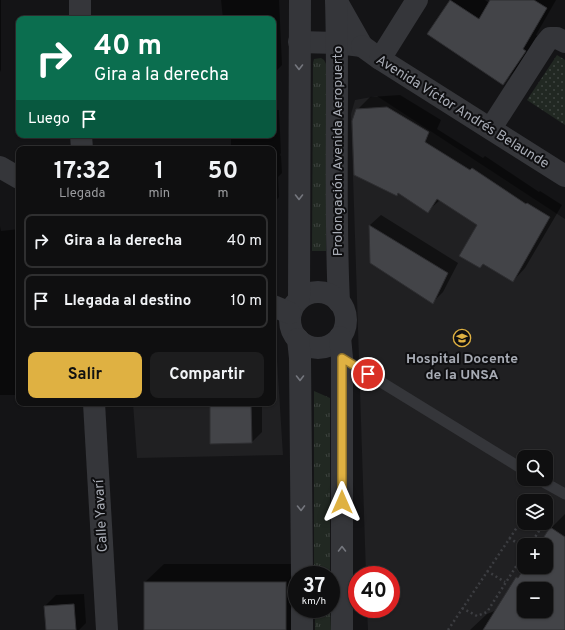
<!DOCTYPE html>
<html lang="es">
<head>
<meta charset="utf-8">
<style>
  body { margin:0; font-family:Overpass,sans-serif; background:#1d1d1e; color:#f1f3f6; height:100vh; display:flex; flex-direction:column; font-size:15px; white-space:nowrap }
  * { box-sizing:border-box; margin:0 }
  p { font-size:13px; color:#9b9c9f }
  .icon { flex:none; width:22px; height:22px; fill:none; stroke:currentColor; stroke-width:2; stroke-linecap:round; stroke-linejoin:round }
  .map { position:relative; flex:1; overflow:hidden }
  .sheet { position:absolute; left:16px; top:146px; width:260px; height:260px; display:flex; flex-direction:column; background:#0f0f10; border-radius:8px; box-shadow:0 1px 3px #0004,0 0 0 1px #2f2f30 }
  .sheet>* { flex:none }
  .top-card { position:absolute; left:16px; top:16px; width:260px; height:122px; border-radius:8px; box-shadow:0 1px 3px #0004,0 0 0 1px #2f2f30; background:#0b6e4f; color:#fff; overflow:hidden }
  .controls { position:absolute; left:517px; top:450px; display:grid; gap:8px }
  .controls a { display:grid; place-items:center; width:36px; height:36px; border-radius:8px; background:#0f0f10; box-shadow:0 1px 3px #0004,0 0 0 1px #2f2f30; font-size:20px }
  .speed { position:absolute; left:288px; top:566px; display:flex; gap:8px; font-size:20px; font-weight:700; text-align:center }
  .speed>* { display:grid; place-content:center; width:52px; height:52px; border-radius:50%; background:#0f0f10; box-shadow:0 1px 3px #0004,0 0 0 1px #2f2f30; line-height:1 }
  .speed small { font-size:10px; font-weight:400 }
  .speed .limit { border:6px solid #d22; background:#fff; color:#111 }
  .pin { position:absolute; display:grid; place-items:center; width:34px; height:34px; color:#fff; margin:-17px; border:2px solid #fff; border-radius:50%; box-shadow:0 1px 4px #0007 }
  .me { position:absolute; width:44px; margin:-22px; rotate:0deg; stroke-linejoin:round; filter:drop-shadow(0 0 3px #0008) }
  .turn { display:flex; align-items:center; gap:14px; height:84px; padding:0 12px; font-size:18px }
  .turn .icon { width:52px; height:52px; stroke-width:2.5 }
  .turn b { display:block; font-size:28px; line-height:34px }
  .then { display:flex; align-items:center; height:38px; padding:0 12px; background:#0003; gap:8px; font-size:15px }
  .eta { display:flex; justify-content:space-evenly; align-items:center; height:68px; text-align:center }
  .eta b { font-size:24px; font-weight:700; line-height:28px }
  .cta { display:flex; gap:8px; margin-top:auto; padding:8px 12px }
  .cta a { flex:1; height:46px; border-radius:8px; background:#dfb142; color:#111; font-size:16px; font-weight:700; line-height:46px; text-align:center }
  .cta a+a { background:#1d1d1e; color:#f1f3f6 }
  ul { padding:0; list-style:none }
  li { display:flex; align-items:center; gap:12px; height:54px; margin:0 8px 6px; padding:0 4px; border:2px solid #2f2f30; border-radius:8px }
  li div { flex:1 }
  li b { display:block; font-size:15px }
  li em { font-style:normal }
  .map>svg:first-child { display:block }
  .built { fill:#202022; fill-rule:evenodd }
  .grass { fill:url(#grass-tufts) }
  .park { fill:url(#park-dots) }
  .shadow { fill:#0007; fill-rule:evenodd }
  .building { fill:#434448; stroke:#2e2e31; fill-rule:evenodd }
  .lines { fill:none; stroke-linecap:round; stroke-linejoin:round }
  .path { stroke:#3c3d41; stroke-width:2.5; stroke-dasharray:2 3; stroke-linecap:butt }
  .service { stroke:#35363a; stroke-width:11 }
  .minor { stroke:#35363a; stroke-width:22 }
  .tertiary { stroke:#35363a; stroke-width:22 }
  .oneway { stroke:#74767d }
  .route-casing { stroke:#91732b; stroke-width:10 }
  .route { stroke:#dfb142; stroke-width:7 }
  .labels { text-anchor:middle; stroke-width:4; stroke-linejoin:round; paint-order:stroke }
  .street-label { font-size:14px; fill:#a7abb4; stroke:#0f0f11 }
  .poi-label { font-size:14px; font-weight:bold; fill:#a7abb4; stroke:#0f0f11 }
</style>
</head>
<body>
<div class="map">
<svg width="565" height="630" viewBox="0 0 565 630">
  <defs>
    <pattern id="grass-tufts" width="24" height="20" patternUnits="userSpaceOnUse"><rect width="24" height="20" fill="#212822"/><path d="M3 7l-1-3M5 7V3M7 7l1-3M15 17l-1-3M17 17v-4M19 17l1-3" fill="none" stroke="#3e4440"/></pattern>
    <pattern id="park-dots" width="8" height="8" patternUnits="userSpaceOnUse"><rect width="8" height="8" fill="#212822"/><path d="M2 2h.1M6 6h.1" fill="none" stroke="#3e4440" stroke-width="1.8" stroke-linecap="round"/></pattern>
  </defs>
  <rect width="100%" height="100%" fill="#141416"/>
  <g class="built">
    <path d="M 377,96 L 565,219 L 565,630 L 368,630 L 367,609 L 391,609 L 391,575 L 366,575 L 351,114 L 355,100 ZM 524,457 L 546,457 L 546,479 L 524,479 ZM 524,501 L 546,501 L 546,523 L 524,523 ZM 524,545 L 546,545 L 546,567 L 524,567 ZM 524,589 L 546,589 L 546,611 L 524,611 Z"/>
    <path d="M 273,342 L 276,344 L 283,455 L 137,458 L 133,403 L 273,403 Z"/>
  </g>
  <g class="grass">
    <path d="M 321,58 L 324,60 L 326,64 L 326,251 L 312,251 L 313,63 L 314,59 Z"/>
    <path d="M 314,391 L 330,398 L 330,575 L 314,575 Z"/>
    <path d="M 315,609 L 330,609 L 331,630 L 315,630 Z"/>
  </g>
  <path class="park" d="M 557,55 L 565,60 L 565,125 L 527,100 Z"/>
  <g class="shadow">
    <path d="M 0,0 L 1,0 L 1,70 L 0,72 Z"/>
    <path d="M 221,0 L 279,0 L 282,65 L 273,74 L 273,19 L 223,19 Z"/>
    <path d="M 451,0 L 485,0 L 489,3 L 491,0 L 556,0 L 536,35 L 539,37 L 516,70 L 502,84 L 428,34 Z"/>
    <path d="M 400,95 L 441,120 L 437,129 L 483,158 L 485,156 L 539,192 L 540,191 L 562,205 L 525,268 L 513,281 L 479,225 L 440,200 L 428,211 L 399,192 L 397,195 L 357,110 L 370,97 Z"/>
    <path d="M 273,110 L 279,110 L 281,153 L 280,155 L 281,156 L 282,173 L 278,177 L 279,197 L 273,204 L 273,149 L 231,149 L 231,135 L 273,135 Z"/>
    <path d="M 381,215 L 458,263 L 443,292 L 433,302 L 371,263 L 370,225 Z"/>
    <path d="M 0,226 L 1,231 L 19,229 L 19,395 L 0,395 Z"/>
    <path d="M 211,403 L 262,403 L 262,432 L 252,442 Z"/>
    <path d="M 565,514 L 565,630 L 470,630 L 487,614 L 497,610 L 517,578 L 526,567 L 546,567 L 546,545 L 540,545 L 551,528 ZM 524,589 L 546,589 L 546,611 L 524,611 Z"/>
    <path d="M 164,564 L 304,564 L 297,575 L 297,609 L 305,630 L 145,630 L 145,582 Z"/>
    <path d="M 84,594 L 86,623 L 79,630 L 47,630 L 45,606 L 56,595 Z"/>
  </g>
  <g class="building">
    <path d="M 450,0 L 479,19 L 490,0 L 534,0 L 547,8 L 523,49 L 526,51 L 503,85 L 427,34 Z"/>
    <path d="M 387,107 L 429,132 L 425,142 L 470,170 L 472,168 L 526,204 L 527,203 L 550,217 L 513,282 L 483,264 L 480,268 L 459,256 L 477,225 L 437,199 L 428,213 L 398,193 L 397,196 L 354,175 L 352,121 L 356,109 Z"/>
    <path d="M 369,225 L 448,273 L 433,304 L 370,263 Z"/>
    <path d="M 210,403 L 251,403 L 252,443 L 210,444 Z"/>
    <path d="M 550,527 L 565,537 L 565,630 L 483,630 L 516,577 L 518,578 L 525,567 L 546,567 L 546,545 L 539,545 ZM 524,589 L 546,589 L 546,611 L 524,611 Z"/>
    <rect x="144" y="582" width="142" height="48"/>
    <path d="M 74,604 L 76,630 L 46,630 L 44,606 Z"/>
  </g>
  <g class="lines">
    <g class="path">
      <path d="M 546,516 L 546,520"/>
      <path d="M 509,538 L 524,547"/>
      <path d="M 530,545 L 544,523"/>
      <path d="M 487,571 L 505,582"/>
      <path d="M 462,608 L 477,616 L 487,612 L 524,554"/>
      <path d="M 448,630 L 524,517"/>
    </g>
    <g class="service">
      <path d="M 342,358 L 524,470"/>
      <path d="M 538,479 L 565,494"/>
    </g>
    <g class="minor">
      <path d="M 80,0 L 80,19"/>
      <path d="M 299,42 L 337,43 L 362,46 L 336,0"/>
      <path d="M 362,46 L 380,59 L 565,176"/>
      <path d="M 380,59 L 417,0"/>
      <path d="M 491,128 L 545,44 L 550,38 L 557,38 L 565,42"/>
      <path d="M 81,135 L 82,149"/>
      <path d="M 94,403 L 107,630"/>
    </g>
    <g class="tertiary">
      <path d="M 336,0 C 339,100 334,201 339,302"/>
      <path d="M 0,167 L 19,178"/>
      <circle cx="318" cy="320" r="28"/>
      <path d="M 299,299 L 300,0"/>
      <path d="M 273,306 L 290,313"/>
      <path d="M 340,337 L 342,358 L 342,630"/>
      <path d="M 298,339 L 300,358 L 302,575"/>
      <path d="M 302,609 L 302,630"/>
    </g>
  </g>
  <defs><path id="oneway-chevron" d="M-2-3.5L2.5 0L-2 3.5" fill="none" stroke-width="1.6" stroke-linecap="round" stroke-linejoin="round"/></defs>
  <g class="oneway">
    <use href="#oneway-chevron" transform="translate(299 67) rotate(90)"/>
    <use href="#oneway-chevron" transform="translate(299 197) rotate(90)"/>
    <use href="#oneway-chevron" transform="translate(300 378) rotate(90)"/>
    <use href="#oneway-chevron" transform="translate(301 508) rotate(89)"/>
    <use href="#oneway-chevron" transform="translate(342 549) rotate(-90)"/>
  </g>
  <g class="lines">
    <defs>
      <path id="route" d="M 342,502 L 342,358 L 368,374"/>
    </defs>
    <use href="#route" class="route-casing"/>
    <use href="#route" class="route"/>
  </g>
  <defs>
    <symbol id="university-ring" viewBox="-11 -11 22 22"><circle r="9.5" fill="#0f0f11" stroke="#dfb142" stroke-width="1.5"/><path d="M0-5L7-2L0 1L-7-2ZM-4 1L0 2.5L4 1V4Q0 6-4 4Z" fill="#dfb142"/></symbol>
  </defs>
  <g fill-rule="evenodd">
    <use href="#university-ring" x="452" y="328" width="20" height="20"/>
  </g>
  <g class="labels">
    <g class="street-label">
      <text transform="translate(463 111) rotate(32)" y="5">Avenida Víctor Andrés Belaunde</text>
      <text transform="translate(337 151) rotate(-90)" y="5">Prolongación Avenida Aeropuerto</text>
      <text transform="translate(100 516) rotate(-93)" y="5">Calle Yavarí</text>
    </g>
    <g class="poi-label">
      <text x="462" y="363">Hospital Docente<tspan x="462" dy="16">de la UNSA</tspan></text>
    </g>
  </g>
</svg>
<div class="controls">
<a><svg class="icon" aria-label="search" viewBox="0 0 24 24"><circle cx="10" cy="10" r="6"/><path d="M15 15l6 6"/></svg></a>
<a><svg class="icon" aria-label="layers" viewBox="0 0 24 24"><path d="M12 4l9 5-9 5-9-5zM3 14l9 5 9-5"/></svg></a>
<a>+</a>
<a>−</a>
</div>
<div class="speed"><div>37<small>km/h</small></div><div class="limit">40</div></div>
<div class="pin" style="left:368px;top:374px;background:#d93025"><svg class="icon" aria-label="arrive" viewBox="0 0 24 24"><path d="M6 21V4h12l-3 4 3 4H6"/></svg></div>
<svg class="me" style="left:342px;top:502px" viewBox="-20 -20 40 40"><path d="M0-17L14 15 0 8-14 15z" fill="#dfb142" stroke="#fff" stroke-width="4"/></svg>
<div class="top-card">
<div class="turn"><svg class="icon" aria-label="right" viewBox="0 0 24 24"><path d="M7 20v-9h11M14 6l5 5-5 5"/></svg><div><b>40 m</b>Gira a la derecha</div></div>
<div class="then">Luego<svg class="icon" aria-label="arrive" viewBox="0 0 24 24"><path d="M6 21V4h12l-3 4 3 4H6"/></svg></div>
</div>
<section class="sheet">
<div class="eta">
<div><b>17:32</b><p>Llegada</p></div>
<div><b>1</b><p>min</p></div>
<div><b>50</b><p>m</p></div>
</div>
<ul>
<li><svg class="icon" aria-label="right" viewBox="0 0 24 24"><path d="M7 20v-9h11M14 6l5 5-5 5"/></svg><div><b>Gira a la derecha</b></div><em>40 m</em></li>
<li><svg class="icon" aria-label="arrive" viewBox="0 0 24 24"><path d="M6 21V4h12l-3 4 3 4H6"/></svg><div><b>Llegada al destino</b></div><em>10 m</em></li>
</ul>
<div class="cta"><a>Salir</a><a>Compartir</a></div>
</section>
</div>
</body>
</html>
